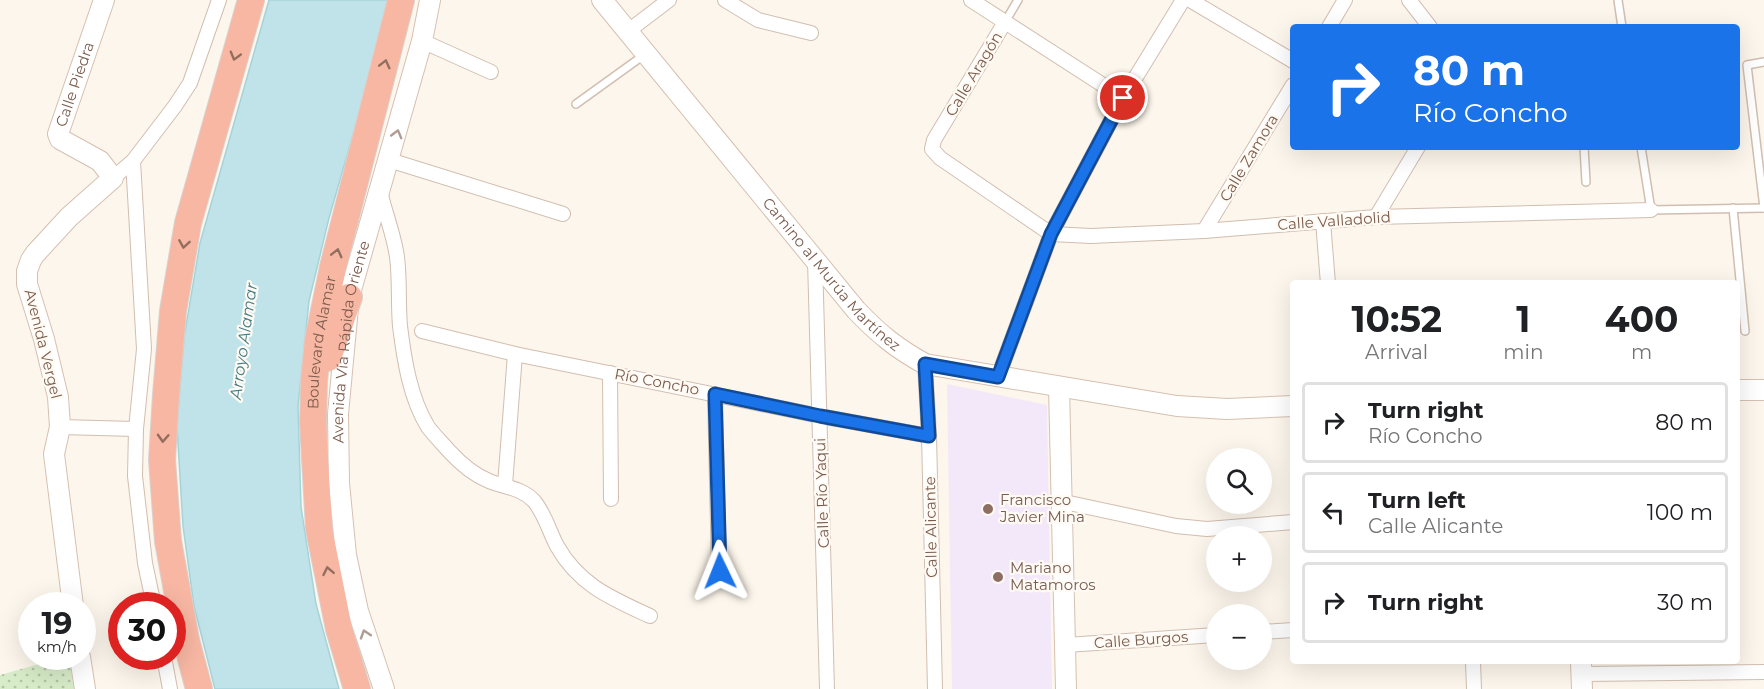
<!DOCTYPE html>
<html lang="en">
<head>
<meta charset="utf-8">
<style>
  body { margin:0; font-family:Montserrat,sans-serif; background:#f6f6f6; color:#202124; height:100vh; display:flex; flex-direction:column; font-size:22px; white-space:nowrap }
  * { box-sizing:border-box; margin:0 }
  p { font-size:20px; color:#757577 }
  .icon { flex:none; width:33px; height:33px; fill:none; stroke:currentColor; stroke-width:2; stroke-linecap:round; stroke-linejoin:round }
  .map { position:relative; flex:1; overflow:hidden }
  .panel { position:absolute; left:1290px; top:280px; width:450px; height:384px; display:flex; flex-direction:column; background:#fff; border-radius:6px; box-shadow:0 6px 24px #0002 }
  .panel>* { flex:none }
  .guide { position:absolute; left:1290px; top:24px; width:450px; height:126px; border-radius:6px; box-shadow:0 6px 24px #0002; background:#1a73e8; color:#fff; overflow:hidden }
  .tools { position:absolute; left:1206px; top:448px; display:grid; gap:12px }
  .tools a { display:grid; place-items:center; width:66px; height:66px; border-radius:50%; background:#fff; box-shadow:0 6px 24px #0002; font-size:30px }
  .speed { position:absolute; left:18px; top:592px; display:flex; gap:12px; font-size:30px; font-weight:700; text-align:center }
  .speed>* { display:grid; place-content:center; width:78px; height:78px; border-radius:50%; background:#fff; box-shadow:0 6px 24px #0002; line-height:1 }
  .speed small { font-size:15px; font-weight:400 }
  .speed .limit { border:9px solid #d22; background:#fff; color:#111 }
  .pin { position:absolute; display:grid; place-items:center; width:51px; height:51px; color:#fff; margin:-26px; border:3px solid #fff; border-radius:50%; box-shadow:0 2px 6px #0007 }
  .me { position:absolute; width:66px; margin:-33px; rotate:358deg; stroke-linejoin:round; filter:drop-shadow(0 0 4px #0008) }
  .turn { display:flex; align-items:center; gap:21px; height:126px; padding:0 24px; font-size:27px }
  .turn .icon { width:78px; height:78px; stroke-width:2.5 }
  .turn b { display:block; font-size:42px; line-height:51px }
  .eta { display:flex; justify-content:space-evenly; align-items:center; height:102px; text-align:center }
  .eta b { font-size:36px; font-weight:700; line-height:42px }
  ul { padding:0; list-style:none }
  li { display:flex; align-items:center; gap:18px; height:81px; margin:0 12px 9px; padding:0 12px; border:3px solid #e0e0e0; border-radius:6px }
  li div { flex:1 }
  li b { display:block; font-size:22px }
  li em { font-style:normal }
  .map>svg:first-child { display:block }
  .education { fill:#f3e8fa }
  .grass { fill:url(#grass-dots) }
  .water { fill:#bfe3e8; stroke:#a5d3da; stroke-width:1.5 }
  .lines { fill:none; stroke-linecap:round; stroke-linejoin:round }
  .lane-casing { stroke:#d1beb0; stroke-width:10 }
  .street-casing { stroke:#d1beb0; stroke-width:16 }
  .secondary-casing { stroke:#d6c0b0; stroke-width:22 }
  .highway-casing { stroke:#dad1cd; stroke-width:28 }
  .lane { stroke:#fff; stroke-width:7 }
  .street { stroke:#fff; stroke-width:14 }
  .secondary { stroke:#fff; stroke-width:20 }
  .highway { stroke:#f7b7a3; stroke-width:26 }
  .oneway { stroke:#936e5e }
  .oneway2 { stroke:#af9d94 }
  .route-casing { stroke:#114b97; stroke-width:15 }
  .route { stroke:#1a73e8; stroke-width:10 }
  .education-dot { fill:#8d6e63; stroke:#fffaf3; stroke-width:2 }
  .labels { text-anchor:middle; stroke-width:4.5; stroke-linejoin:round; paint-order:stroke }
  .street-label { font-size:15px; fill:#7a5c4d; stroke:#fffaf3 }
  .education-label { font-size:15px; fill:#785e54; stroke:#fffaf3; text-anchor:start }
  .water-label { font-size:16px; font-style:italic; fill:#437c86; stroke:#fffaf3 }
</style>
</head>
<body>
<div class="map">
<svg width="1764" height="689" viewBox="0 0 1764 689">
  <defs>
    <pattern id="grass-dots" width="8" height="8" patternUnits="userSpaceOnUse" patternTransform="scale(1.5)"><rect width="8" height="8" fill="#d8ecc9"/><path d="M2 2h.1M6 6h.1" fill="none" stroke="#b4c2a5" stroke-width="1.8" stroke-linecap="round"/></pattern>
  </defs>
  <rect width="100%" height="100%" fill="#fdf6ec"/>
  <path class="education" d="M 947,384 L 1047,405 L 1052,689 L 952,689 Z"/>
  <path class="grass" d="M 64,657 L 69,657 L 74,689 L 0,689 L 0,675 Z"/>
  <path class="water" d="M 269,0 L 392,0 L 329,218 L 309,301 L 298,406 L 301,507 L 316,604 L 339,689 L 215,689 L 194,606 L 183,526 L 177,426 L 184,338 L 200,243 Z"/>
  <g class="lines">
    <defs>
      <g id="lane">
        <path d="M 1618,0 L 1622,27"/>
        <path d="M 1005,22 L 1018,0"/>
        <path d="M 576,104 L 644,55"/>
        <path d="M 1584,147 L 1586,182"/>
        <path d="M 1641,147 L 1651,210 L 1764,208"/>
        <path d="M 1733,208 L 1745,331"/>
        <path d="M 1764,208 L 1747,65 L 1764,62"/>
      </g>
      <g id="street">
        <path d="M 725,0 L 758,20 L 811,33"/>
        <path d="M 971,0 L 1123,98"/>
        <path d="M 1190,0 L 1293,61"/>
        <path d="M 1409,0 L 1430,27"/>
        <path d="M 1005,22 L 934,140 L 932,149 L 940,158 L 1051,234 L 1091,236 L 1204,231 L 1376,217 L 1651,210"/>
        <path d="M 1329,27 L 1345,0"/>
        <path d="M 627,32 L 669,0"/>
        <path d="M 422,41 L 491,72"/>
        <path d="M 389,160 L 563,214"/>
        <path d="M 133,161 L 144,349 L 136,429 L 135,476 L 145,563 L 154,606"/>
        <path d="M 113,178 L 133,161 L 175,106 L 190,83 L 219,0"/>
        <path d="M 380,191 C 385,213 394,235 397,257 C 400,280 398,303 400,326 C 404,359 410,398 428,427 C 434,435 442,443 449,451 C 460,463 474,475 489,481 C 504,487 522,488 534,501 C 545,514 549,531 557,546 C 579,585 611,598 650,616"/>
        <path d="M 1376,217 L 1418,147"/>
        <path d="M 1323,221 L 1328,284"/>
        <path d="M 1204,231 L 1293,85"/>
        <path d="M 815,260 L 827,689"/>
        <path d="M 422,331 L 515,354 L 820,416 L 929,436"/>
        <path d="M 925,364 L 929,436 L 935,689"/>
        <path d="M 610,373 L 611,499"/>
        <path d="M 998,377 L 1051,234 L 1123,98 L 1183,0"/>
        <path d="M 715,394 L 719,571"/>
        <path d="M 60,427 L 136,429"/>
        <path d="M 505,485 L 515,354"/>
        <path d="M 1060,501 L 1176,526 L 1207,529 L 1293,522"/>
        <path d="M 1262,632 L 1293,630"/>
        <path d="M 1066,645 L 1216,635"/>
        <path d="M 164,657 L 170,689"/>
        <path d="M 1473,662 L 1474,689"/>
        <path d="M 1582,674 L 1764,672"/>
      </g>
      <g id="secondary">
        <path id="s1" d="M 602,0 L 856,310 C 879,334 896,348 925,364 L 1177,406 L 1227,409 L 1293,406"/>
        <path d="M 1059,387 L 1066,689"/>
        <path d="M 1737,390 L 1764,390"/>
        <path id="s2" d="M 73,606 L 54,454 L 60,427 L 58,397 L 44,339 L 27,284 L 27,271 L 31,260 L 35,254 L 69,217 L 113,178 L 100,161 L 60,139 L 58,134 L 104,0"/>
        <path d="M 80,657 L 85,689"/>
        <path d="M 1581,662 L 1582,689"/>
        <path id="s3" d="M 384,689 L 358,611 L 346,555 L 339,483 L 338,414 L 349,297 L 422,41 L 430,0"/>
      </g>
      <g id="highway">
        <path d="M 328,358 L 349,297"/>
        <path d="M 199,689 L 186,640 L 168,541 L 162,460 L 166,395 L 173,311 L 188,223 L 251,0"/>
        <path id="s4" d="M 357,689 L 339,629 L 319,529 L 313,423 L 314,381 L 318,340 L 333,267 L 401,0"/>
      </g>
    </defs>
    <use href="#lane" class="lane-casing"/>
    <use href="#street" class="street-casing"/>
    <use href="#secondary" class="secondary-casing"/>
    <use href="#highway" class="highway-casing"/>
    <use href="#lane" class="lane"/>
    <use href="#street" class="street"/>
    <use href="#secondary" class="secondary"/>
    <use href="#highway" class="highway"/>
  </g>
  <defs><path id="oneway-chevron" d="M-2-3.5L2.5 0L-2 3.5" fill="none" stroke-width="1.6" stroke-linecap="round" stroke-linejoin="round" transform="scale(1.5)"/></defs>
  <g class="oneway">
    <use href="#oneway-chevron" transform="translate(235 56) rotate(106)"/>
    <use href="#oneway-chevron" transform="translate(385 64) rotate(-76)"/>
    <use href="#oneway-chevron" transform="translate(184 244) rotate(99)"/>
    <use href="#oneway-chevron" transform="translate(337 253) rotate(-76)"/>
    <use href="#oneway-chevron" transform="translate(163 438) rotate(93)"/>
    <use href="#oneway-chevron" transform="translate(328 571) rotate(-101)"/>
  </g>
  <g class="oneway2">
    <use href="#oneway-chevron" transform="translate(397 134) rotate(-75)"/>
    <use href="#oneway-chevron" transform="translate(365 634) rotate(-108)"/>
  </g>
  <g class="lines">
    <defs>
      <path id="route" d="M 720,571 L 715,394 L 820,416 L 929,436 L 925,364 L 998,377 L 1051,234 L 1123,98"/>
    </defs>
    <use href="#route" class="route-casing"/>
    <use href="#route" class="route"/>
  </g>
  <g class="education-dot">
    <circle cx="988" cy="509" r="6"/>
    <circle cx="998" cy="577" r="6"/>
  </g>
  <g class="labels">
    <g class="street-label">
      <text transform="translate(974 74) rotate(-59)" y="5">Calle Aragón</text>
      <text dy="5" stroke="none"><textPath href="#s2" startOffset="594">Calle Piedra</textPath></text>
      <text transform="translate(1249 158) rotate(-59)" y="5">Calle Zamora</text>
      <text transform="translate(1334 221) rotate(-4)" y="5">Calle Valladolid</text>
      <text dy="5" stroke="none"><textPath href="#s1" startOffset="358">Camino al Murúa Martínez</textPath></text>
      <text dy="5" stroke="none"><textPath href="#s4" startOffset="352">Boulevard Alamar</textPath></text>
      <text dy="5" stroke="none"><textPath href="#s3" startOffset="354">Avenida Vía Rápida Oriente</textPath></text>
      <text transform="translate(43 344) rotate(76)" y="5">Avenida Vergel</text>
      <text transform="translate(657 382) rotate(11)" y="5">Río Concho</text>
      <text transform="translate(822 493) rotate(-92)" y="5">Calle Río Yaqui</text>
      <text transform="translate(931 527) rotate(-91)" y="5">Calle Alicante</text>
      <text transform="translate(1141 640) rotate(-4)" y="5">Calle Burgos</text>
    </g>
    <g class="education-label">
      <text x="1000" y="505">Francisco<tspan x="1000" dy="17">Javier Mina</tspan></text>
      <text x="1010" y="573">Mariano<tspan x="1010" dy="17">Matamoros</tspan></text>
    </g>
    <g class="water-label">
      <text transform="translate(243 341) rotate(-82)" y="6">Arroyo Alamar</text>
    </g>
  </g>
</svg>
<div class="tools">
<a><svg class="icon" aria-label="search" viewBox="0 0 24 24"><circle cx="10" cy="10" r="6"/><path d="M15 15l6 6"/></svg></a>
<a>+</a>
<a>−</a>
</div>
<div class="speed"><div>19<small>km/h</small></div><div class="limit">30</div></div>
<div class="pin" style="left:1123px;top:98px;background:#d93025"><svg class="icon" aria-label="arrive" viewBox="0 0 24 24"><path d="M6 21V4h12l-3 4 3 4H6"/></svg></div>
<svg class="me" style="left:720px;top:571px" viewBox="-20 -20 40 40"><path d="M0-17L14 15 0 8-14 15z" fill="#1a73e8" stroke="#fff" stroke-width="4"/></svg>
<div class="guide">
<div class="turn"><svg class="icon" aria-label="right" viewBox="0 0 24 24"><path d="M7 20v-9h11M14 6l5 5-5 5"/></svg><div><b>80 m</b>Río Concho</div></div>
</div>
<section class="panel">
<div class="eta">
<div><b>10:52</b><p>Arrival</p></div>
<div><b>1</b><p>min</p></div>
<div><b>400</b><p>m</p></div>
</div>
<ul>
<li><svg class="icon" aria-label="right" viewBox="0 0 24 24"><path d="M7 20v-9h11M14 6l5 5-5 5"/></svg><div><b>Turn right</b><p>Río Concho</p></div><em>80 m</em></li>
<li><svg class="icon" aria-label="left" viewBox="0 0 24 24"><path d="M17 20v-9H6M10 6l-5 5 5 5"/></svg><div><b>Turn left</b><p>Calle Alicante</p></div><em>100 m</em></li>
<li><svg class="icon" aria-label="right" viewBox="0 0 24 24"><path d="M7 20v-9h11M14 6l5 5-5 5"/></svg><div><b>Turn right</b></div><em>30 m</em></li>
</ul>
</section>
</div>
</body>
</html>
